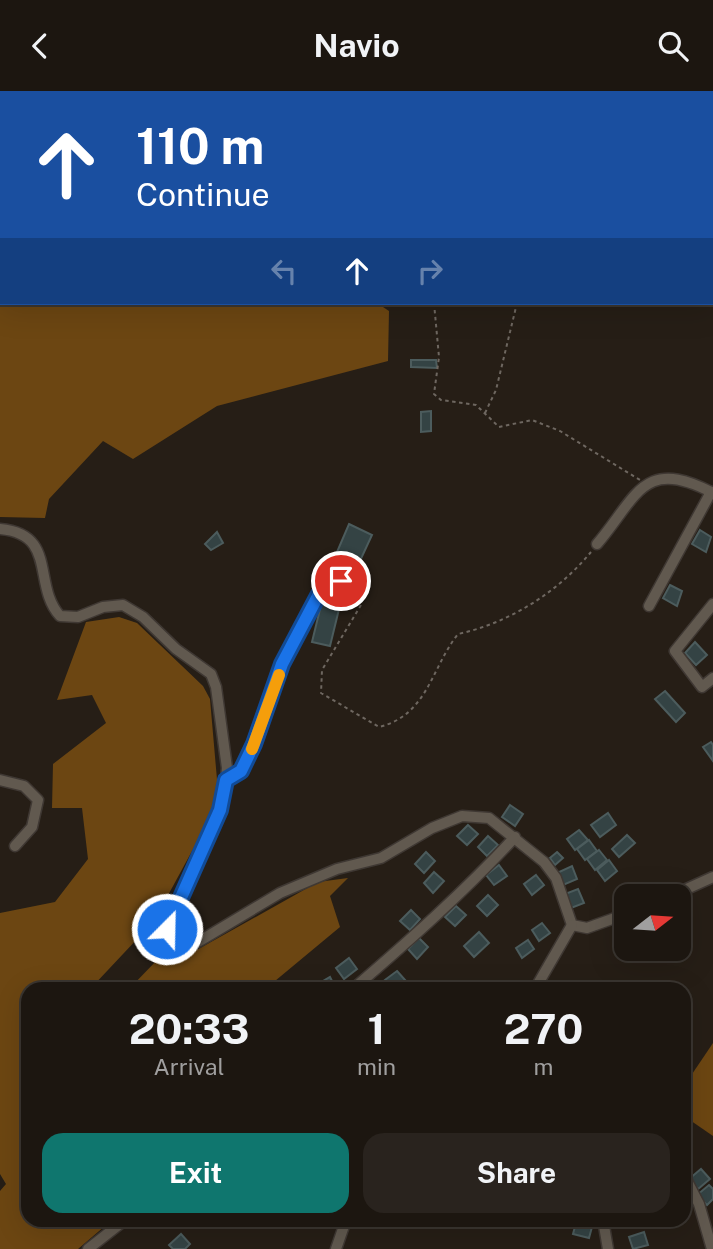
<!DOCTYPE html>
<html lang="en">
<head>
<meta charset="utf-8">
<style>
  body { margin:0; font-family:"Public Sans",sans-serif; background:#29231e; color:#f1f3f6; height:100vh; display:flex; flex-direction:column; font-size:26px; white-space:nowrap }
  * { box-sizing:border-box; margin:0 }
  p { font-size:23px; color:#a09f9f }
  .icon { flex:none; width:38px; height:38px; fill:none; stroke:currentColor; stroke-width:2; stroke-linecap:round; stroke-linejoin:round }
  .map { position:relative; flex:1; overflow:hidden }
  .sheet { position:absolute; left:21px; top:891px; width:670px; height:245px; display:flex; flex-direction:column; background:#1c1610; border-radius:21px; box-shadow:0 7px 28px #0002,0 0 0 2px #3a3530 }
  .sheet>* { flex:none }
  .guide { position:absolute; left:0px; top:0px; width:714px; height:214px; box-shadow:0 7px 28px #0002,0 0 0 2px #3a3530; background:#1a4fa0; color:#fff; overflow:hidden }
  .needle { width:46px; rotate:73deg }
  .controls { position:absolute; left:614px; top:793px; display:grid; gap:14px }
  .controls a { display:grid; place-items:center; width:77px; height:77px; border-radius:14px; background:#1c1610; box-shadow:0 7px 28px #0002,0 0 0 2px #3a3530; font-size:35px }
  .pin { position:absolute; display:grid; place-items:center; width:60px; height:60px; color:#fff; margin:-30px; border:4px solid #fff; border-radius:50%; box-shadow:0 2px 7px #0007 }
  .me { position:absolute; width:77px; margin:-38px; rotate:23deg; stroke-linejoin:round; filter:drop-shadow(0 0 5px #0008) }
  .turn { display:flex; align-items:center; gap:24px; height:147px; padding:0 21px; font-size:32px }
  .turn .icon { width:91px; height:91px; stroke-width:2.5 }
  .turn b { display:block; font-size:49px; line-height:60px }
  .lanes { display:flex; align-items:center; height:66px; padding:0 21px; background:#0003; justify-content:center; gap:35px; direction:ltr }
  .lanes .off { opacity:.35 }
  .eta { display:flex; justify-content:space-evenly; align-items:center; height:119px; text-align:center }
  .eta b { font-size:42px; font-weight:700; line-height:49px }
  .action { display:flex; gap:14px; margin-top:auto; padding:14px 21px }
  .action a { flex:1; height:80px; border-radius:21px; background:#0f766e; color:#fff; font-size:28px; font-weight:700; line-height:80px; text-align:center }
  .action a+a { background:#29231e; color:#f1f3f6 }
  header { display:flex; justify-content:space-between; align-items:center; height:91px; padding:0 21px; background:#1c1610; font-size:32px; font-weight:700 }
  .map>svg:first-child { display:block }
  .forest { fill:#6c4612 }
  .building { fill:#344344; stroke:#4c5c5d; stroke-width:2 }
  .lines { fill:none; stroke-linecap:round; stroke-linejoin:round }
  .minor-casing { stroke:#3f3833; stroke-width:13 }
  .path { stroke:#6e6760; stroke-width:2; stroke-dasharray:3.5 3.5; stroke-linecap:butt }
  .minor { stroke:#61594f; stroke-width:10 }
  .route-casing { stroke:#114b97; stroke-width:18 }
  .route { stroke:#1a73e8; stroke-width:12 }
  .slow { stroke:#f59e0b; stroke-width:12 }
</style>
</head>
<body>
<header><svg class="icon" aria-label="back" viewBox="0 0 24 24"><path d="M15 5l-7 7 7 7"/></svg>Navio<svg class="icon" aria-label="search" viewBox="0 0 24 24"><circle cx="10" cy="10" r="6"/><path d="M15 15l6 6"/></svg></header>
<div class="map">
<svg width="713" height="1158" viewBox="0 0 713 1158">
  <rect width="100%" height="100%" fill="#261e16"/>
  <g class="forest">
    <path d="M 0,150 L 2,212 L 377,212 L 389,220 L 388,270 L 217,315 L 133,368 L 103,350 L 49,408 L 45,427 L 0,426 Z"/>
    <path d="M 119,526 L 137,532 L 203,595 L 210,608 L 218,700 L 204,738 L 154,830 L 92,896 L 28,898 L 28,1129 L 112,1129 L 78,1158 L 0,1158 L 0,1100 L 6,1093 L 0,1083 L 0,822 L 55,811 L 88,768 L 82,717 L 52,717 L 53,673 L 106,632 L 92,604 L 57,609 L 86,531 Z"/>
    <path d="M 348,787 L 330,805 L 340,836 L 275,890 L 281,898 L 129,898 L 160,866 L 186,865 L 318,791 Z"/>
    <path d="M 713,952 L 713,1045 L 684,1025 L 684,995 Z"/>
  </g>
  <g class="building">
    <path d="M 411,269 L 436,269 L 437,277 L 411,276 Z"/>
    <path d="M 431,320 L 431,340 L 421,341 L 421,321 Z"/>
    <path d="M 349,433 L 372,444 L 353,485 L 331,475 Z"/>
    <path d="M 700,439 L 711,446 L 706,461 L 692,453 Z"/>
    <path d="M 217,441 L 223,452 L 211,459 L 205,453 Z"/>
    <path d="M 670,494 L 682,500 L 677,515 L 663,507 Z"/>
    <path d="M 322,510 L 340,514 L 330,555 L 312,551 Z"/>
    <path d="M 695,551 L 707,564 L 696,574 L 685,562 Z"/>
    <path d="M 665,600 L 685,622 L 676,631 L 655,608 Z"/>
    <path d="M 711,651 L 713,654 L 713,670 L 703,656 Z"/>
    <path d="M 510,714 L 523,723 L 515,735 L 502,726 Z"/>
    <path d="M 608,722 L 616,734 L 600,746 L 591,734 Z"/>
    <path d="M 468,734 L 478,743 L 467,754 L 457,745 Z"/>
    <path d="M 579,739 L 588,749 L 575,759 L 567,748 Z"/>
    <path d="M 627,744 L 635,752 L 619,766 L 612,758 Z"/>
    <path d="M 488,745 L 498,754 L 487,765 L 478,756 Z"/>
    <path d="M 589,749 L 597,760 L 585,769 L 577,758 Z"/>
    <path d="M 599,759 L 607,769 L 595,779 L 587,768 Z"/>
    <path d="M 426,761 L 435,770 L 424,782 L 415,773 Z"/>
    <path d="M 557,761 L 563,767 L 555,774 L 550,767 Z"/>
    <path d="M 609,769 L 617,780 L 605,790 L 597,779 Z"/>
    <path d="M 499,774 L 507,785 L 494,794 L 486,784 Z"/>
    <path d="M 572,775 L 577,788 L 563,794 L 557,782 Z"/>
    <path d="M 434,781 L 444,790 L 433,802 L 424,792 Z"/>
    <path d="M 536,784 L 544,794 L 532,804 L 524,793 Z"/>
    <path d="M 578,798 L 584,812 L 571,817 L 565,803 Z"/>
    <path d="M 488,804 L 498,814 L 487,825 L 477,815 Z"/>
    <path d="M 456,815 L 466,824 L 455,835 L 445,826 Z"/>
    <path d="M 411,819 L 420,828 L 410,839 L 400,830 Z"/>
    <path d="M 542,832 L 550,842 L 539,850 L 532,839 Z"/>
    <path d="M 479,841 L 489,852 L 474,866 L 464,855 Z"/>
    <path d="M 419,847 L 428,856 L 417,868 L 408,858 Z"/>
    <path d="M 528,849 L 534,858 L 522,867 L 516,857 Z"/>
    <path d="M 349,867 L 357,878 L 344,888 L 336,877 Z"/>
    <path d="M 397,880 L 406,890 L 392,898 L 385,889 Z"/>
    <path d="M 330,886 L 336,898 L 315,898 L 313,896 Z"/>
    <path d="M 701,1078 L 710,1088 L 698,1098 L 689,1088 Z"/>
    <path d="M 709,1094 L 713,1098 L 713,1108 L 707,1114 L 697,1104 Z"/>
    <path d="M 576,1132 L 592,1136 L 589,1147 L 573,1143 Z"/>
    <path d="M 644,1141 L 648,1154 L 633,1158 L 629,1146 Z"/>
    <path d="M 181,1143 L 190,1153 L 185,1158 L 173,1158 L 169,1154 Z"/>
  </g>
  <g class="lines">
    <defs>
      <g id="minor">
        <path d="M 0,438 C 58,443 32,494 60,525 L 78,526 L 103,516 L 123,514 L 143,526 L 176,558 L 211,583 L 216,596 L 227,677 L 225,698 L 220,719 L 167,838 L 169,849 L 175,856 L 198,851 L 280,802 L 337,778 L 381,767 L 432,737 L 462,725 L 489,727 L 544,771 L 556,787 L 572,834 L 587,837 L 626,823"/>
        <path d="M 597,453 C 637,406 643,365 713,402"/>
        <path d="M 713,513 L 675,560 L 702,596 L 713,587"/>
        <path d="M 649,515 L 711,401"/>
        <path d="M 0,689 L 24,695 L 38,709 L 32,736 L 15,755"/>
        <path d="M 226,689 L 241,680 L 254,653 L 282,573 L 319,503 L 341,490"/>
        <path d="M 671,805 L 713,786"/>
        <path d="M 353,898 C 410,849 464,801 515,746"/>
        <path d="M 535,898 L 572,834"/>
        <path d="M 684,1084 L 699,1113 L 712,1158"/>
        <path d="M 603,1129 L 608,1158"/>
        <path d="M 88,1158 L 125,1129"/>
        <path d="M 336,1158 L 346,1129"/>
      </g>
    </defs>
    <use href="#minor" class="minor-casing"/>
    <g class="path">
      <path d="M 564,2 L 564,0"/>
      <path d="M 0,62 L 2,62"/>
      <path d="M 434,212 L 439,266 L 434,303 L 441,309 L 476,314 L 499,336 L 532,329 L 560,340 L 640,389"/>
      <path d="M 485,322 L 496,299 L 517,212"/>
      <path d="M 361,514 L 322,579 L 321,602 L 379,636 C 428,624 431,577 458,543 C 509,532 557,502 591,461"/>
    </g>
    <use href="#minor" class="minor"/>
  </g>
  <g class="lines">
    <defs>
      <path id="route" d="M 167,838 L 220,719 L 226,689 L 241,680 L 254,653 L 282,573 L 319,503 L 341,490"/>
    </defs>
    <use href="#route" class="route-casing"/>
    <use href="#route" class="route"/>
    <path class="slow" d="M 252,658 L 279,584"/>
  </g>
</svg>
<div class="controls">
<a><svg class="needle" viewBox="-14 -14 28 28"><path d="M0-13l5 13h-10z" fill="#e53935"/><path d="M0 13l5-13h-10z" fill="#a09f9f"/></svg></a>
</div>
<div class="pin" style="left:341px;top:490px;background:#d93025"><svg class="icon" aria-label="arrive" viewBox="0 0 24 24"><path d="M6 21V4h12l-3 4 3 4H6"/></svg></div>
<svg class="me" style="left:167px;top:838px" viewBox="-20 -20 40 40"><circle r="17" fill="#1a73e8" stroke="#fff" stroke-width="3"/><path d="M0-11L8 9 0 5-8 9z" fill="#fff"/></svg>
<div class="guide">
<div class="turn"><svg class="icon" aria-label="ahead" viewBox="0 0 24 24"><path d="M12 20V5M6 11l6-6 6 6"/></svg><div><b>110 m</b>Continue</div></div>
<div class="lanes"><svg class="icon off" aria-label="left" viewBox="0 0 24 24"><path d="M17 20v-9H6M10 6l-5 5 5 5"/></svg><svg class="icon" aria-label="ahead" viewBox="0 0 24 24"><path d="M12 20V5M6 11l6-6 6 6"/></svg><svg class="icon off" aria-label="right" viewBox="0 0 24 24"><path d="M7 20v-9h11M14 6l5 5-5 5"/></svg></div>
</div>
<section class="sheet">
<div class="eta">
<div><b>20:33</b><p>Arrival</p></div>
<div><b>1</b><p>min</p></div>
<div><b>270</b><p>m</p></div>
</div>
<div class="action"><a>Exit</a><a>Share</a></div>
</section>
</div>
</body>
</html>
